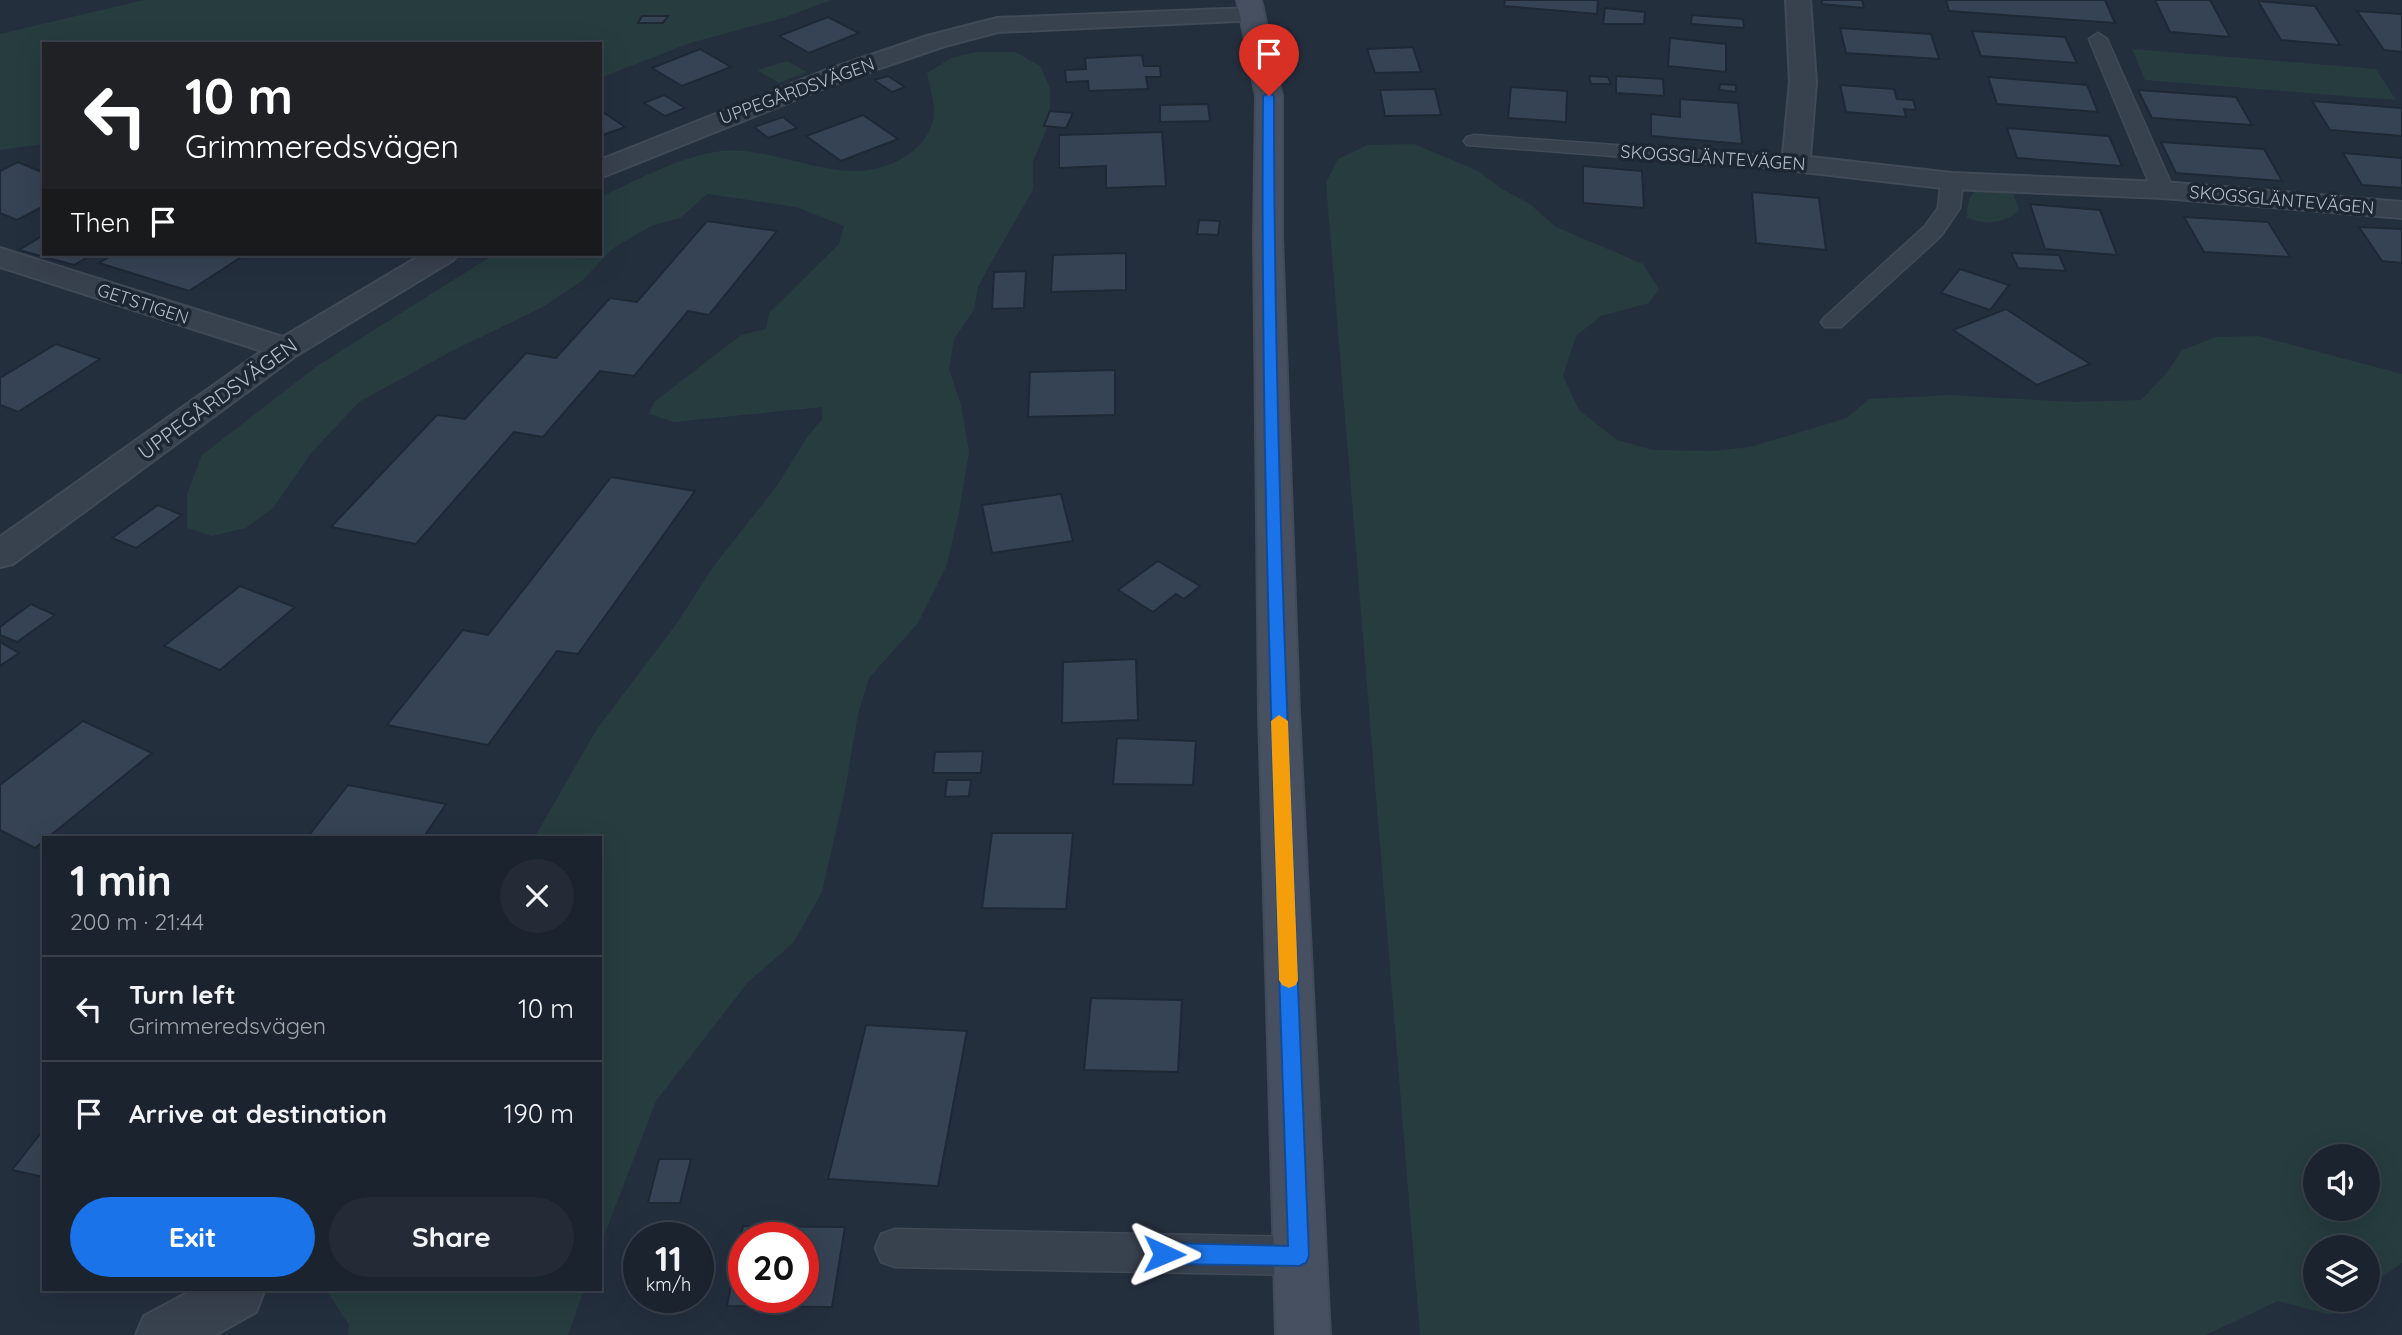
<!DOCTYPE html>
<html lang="en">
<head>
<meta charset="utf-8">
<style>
  body { margin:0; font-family:Quicksand,sans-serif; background:#242b36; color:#f1f3f6; height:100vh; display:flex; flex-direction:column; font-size:26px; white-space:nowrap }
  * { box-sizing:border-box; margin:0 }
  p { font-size:23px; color:#a0a4aa }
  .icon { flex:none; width:38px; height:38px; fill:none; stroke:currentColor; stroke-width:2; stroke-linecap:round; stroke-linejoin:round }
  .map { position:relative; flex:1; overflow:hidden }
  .sheet { position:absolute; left:42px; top:836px; width:560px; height:455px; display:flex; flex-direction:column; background:#1b232e; border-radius:0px; box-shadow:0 7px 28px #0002,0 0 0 2px #39404a }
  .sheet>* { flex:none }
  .top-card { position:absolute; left:42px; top:42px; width:560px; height:214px; border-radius:0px; box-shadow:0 7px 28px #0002,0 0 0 2px #39404a; background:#202124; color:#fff; overflow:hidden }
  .controls { position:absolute; left:2303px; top:1144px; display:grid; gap:14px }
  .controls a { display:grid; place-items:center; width:77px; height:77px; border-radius:50%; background:#1b232e; box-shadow:0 7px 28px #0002,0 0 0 2px #39404a; font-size:35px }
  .speed { position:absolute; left:623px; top:1222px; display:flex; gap:14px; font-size:35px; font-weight:700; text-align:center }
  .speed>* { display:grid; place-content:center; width:91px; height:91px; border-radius:50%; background:#1b232e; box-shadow:0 7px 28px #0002,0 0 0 2px #39404a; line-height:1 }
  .speed small { font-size:18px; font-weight:400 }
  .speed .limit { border:10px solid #d22; background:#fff; color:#111 }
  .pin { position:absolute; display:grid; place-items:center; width:60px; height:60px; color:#fff; margin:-72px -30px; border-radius:50% 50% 50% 0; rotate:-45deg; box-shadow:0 0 7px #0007 }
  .pin .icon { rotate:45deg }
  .me { position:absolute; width:77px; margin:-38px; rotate:91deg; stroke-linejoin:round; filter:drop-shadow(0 0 5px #0008) }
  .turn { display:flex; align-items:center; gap:24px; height:147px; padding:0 28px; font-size:32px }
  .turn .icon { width:91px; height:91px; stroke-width:2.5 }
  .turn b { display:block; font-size:49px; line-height:60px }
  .then { display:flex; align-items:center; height:66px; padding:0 28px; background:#0003; gap:14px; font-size:26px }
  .round { display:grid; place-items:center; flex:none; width:74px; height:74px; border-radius:37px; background:#242b36 }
  .summary { display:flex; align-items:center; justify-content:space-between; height:119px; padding:0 28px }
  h1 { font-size:42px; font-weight:700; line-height:52px }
  .action { display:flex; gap:14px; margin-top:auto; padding:14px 28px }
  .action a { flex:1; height:80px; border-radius:42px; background:#1a73e8; color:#fff; font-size:28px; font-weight:700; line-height:80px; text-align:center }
  .action a+a { background:#242b36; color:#f1f3f6 }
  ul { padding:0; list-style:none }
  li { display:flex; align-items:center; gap:21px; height:105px; padding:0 28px; border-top:2px solid #39404a }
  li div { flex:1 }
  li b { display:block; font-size:26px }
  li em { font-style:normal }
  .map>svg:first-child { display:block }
  .green { fill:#263c3f; fill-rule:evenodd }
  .building { fill:#364354; stroke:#1f2835; stroke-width:2; fill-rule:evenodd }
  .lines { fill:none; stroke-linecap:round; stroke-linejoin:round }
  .lane-casing { stroke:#414a57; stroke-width:3 }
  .street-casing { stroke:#414a57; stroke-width:4 }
  .secondary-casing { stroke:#414a57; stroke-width:4 }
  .lane { fill:#38414e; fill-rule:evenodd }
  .street { fill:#38414e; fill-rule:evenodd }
  .secondary { fill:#465061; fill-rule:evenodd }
  .route { fill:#1a73e8; stroke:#114b97; stroke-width:2 }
  .slow { fill:#f59e0b }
  .labels { text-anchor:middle; stroke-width:7; stroke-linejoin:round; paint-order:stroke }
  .far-street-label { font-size:18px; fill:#b4bcc9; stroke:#1d2633 }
  .street-label { font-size:21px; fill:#b4bcc9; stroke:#1d2633 }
</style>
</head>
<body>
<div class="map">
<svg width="2402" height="1335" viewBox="0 0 2402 1335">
  <rect width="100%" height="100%" fill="#242f3e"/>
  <g class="green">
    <path d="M 144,0 L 831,0 L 783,18 L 690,43 L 600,78 L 600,44 L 44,44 L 44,144 L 0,150 L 0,34 Z"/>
    <path d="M 2132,49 L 2376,69 L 2396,100 L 2145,80 Z"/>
    <path d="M 976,52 L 1015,52 L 1040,66 L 1050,88 L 1050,120 L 1033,162 L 1033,190 L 992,261 L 978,287 L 974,310 L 954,339 L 949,369 L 961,405 L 969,452 L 959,513 L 946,567 L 918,623 L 869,678 L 858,714 L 845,791 L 822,892 L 793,943 L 748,982 L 656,1101 L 600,1246 L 600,838 L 534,838 L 597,729 L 677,623 L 713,567 L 776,487 L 808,436 L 822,419 L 822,407 L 674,422 L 649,414 L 654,402 L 741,335 L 766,329 L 769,313 L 839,244 L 844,226 L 796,207 L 707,194 L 680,218 L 651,226 L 612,249 L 583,280 L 543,307 L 452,351 L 359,402 L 312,452 L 273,508 L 246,528 L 212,536 L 187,528 L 187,494 L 202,455 L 317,366 L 485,260 L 495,254 L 600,254 L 600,197 C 637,180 675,159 715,152 C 763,144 812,173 859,171 C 890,169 925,153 933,120 C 936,107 930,87 927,73 L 951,58 Z"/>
    <path d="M 787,61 L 807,72 L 779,83 L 757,70 Z"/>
    <path d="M 1414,144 L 1478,171 L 1502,189 L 1530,204 L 1556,227 L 1643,264 L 1659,289 L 1649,303 L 1601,316 L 1576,336 L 1563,376 L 1579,410 L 1617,440 L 1653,450 L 1714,451 L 1750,447 L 1847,418 L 1869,399 L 1950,395 L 2074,402 L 2141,400 L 2165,375 L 2182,350 L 2216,337 L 2259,336 L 2402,374 L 2402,1263 L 2368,1287 L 2368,1248 L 2315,1248 L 2315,1300 L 2351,1300 L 2331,1315 L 2278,1301 L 2206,1335 L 1420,1335 L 1326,183 L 1338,159 L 1368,145 ZM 2315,1157 L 2368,1157 L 2368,1209 L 2315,1209 Z"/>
    <path d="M 1980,188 L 2012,190 L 2019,210 C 2004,224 1986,225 1967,218 C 1967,205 1968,194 1980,188 Z"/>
    <path d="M 326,1290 L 584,1290 L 568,1335 L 348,1335 L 349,1325 Z"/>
  </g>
  <g class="building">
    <path d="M 1505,0 L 1598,0 L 1597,14 L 1504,6 Z"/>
    <path d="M 1822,0 L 1862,0 L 1864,8 L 1822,4 Z"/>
    <path d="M 1946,0 L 2105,0 L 2115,23 L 1949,11 Z"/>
    <path d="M 2155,0 L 2210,0 L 2230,37 L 2170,32 Z"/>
    <path d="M 2258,1 L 2315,6 L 2340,45 L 2281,40 Z"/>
    <path d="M 1605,8 L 1645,12 L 1644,24 L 1603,24 Z"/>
    <path d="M 2357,11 L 2402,14 L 2402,52 L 2384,50 Z"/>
    <path d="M 1692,15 L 1743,19 L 1744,28 L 1691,24 Z"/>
    <path d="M 642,16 L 668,16 L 663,23 L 638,23 Z"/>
    <path d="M 828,17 L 859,33 L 809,53 L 779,36 Z"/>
    <path d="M 1840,28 L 1931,34 L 1939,59 L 1846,53 Z"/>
    <path d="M 1972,31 L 2065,37 L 2077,63 L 1981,56 Z"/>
    <path d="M 1670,38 L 1726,44 L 1726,72 L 1668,66 Z"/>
    <path d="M 1413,47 L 1421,72 L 1375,73 L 1367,49 Z"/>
    <path d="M 700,49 L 731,67 L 682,86 L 652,68 Z"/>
    <path d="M 1142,55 L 1144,66 L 1160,66 L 1161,77 L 1146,77 L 1148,89 L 1089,91 L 1088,81 L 1066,82 L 1065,70 L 1086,69 L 1085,58 Z"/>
    <path d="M 888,76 L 905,87 L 892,92 L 874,80 Z"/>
    <path d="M 1589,76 L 1608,77 L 1611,84 L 1591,84 Z"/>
    <path d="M 1616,76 L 1663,79 L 1664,96 L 1616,93 Z"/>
    <path d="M 1988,77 L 2087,85 L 2098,112 L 1997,104 Z"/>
    <path d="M 1720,84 L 1736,85 L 1736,92 L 1719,90 Z"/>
    <path d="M 1840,85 L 1894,89 L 1897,99 L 1913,100 L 1916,110 L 1904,109 L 1906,117 L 1846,112 Z"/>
    <path d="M 1511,87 L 1567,91 L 1566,122 L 1508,118 Z"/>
    <path d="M 1435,89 L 1441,115 L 1385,116 L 1380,90 Z"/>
    <path d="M 2138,90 L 2236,97 L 2252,125 L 2152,118 Z"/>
    <path d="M 664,95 L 685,108 L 665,116 L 644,103 Z"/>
    <path d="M 1680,99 L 1738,103 L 1742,144 L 1651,136 L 1651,114 L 1680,117 Z"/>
    <path d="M 2312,101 L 2402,108 L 2402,136 L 2330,130 Z"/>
    <path d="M 1208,104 L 1210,121 L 1160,122 L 1160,105 Z"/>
    <path d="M 600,110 L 625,127 L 600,136 Z"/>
    <path d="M 1050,111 L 1073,113 L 1066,128 L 1044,126 Z"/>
    <path d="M 863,115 L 898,139 L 841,161 L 806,136 Z"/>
    <path d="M 783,117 L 797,128 L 768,138 L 754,127 Z"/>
    <path d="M 2007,128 L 2109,136 L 2122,166 L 2017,158 Z"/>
    <path d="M 1162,132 L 1166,186 L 1106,188 L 1106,166 L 1059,168 L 1059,135 Z"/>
    <path d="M 2161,142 L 2264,149 L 2282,181 L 2176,173 Z"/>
    <path d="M 2343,153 L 2402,158 L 2402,188 L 2362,185 Z"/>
    <path d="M 18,162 L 44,173 L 44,206 L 17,220 L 0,213 L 0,171 Z"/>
    <path d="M 1583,166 L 1642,171 L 1644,208 L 1583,203 Z"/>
    <path d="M 1752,192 L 1819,198 L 1826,250 L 1756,243 Z"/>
    <path d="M 2030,204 L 2100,210 L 2117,255 L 2045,249 Z"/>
    <path d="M 2184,217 L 2268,222 L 2290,257 L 2204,252 Z"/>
    <path d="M 1199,220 L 1220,221 L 1218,235 L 1197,234 Z"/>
    <path d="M 707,221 L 777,231 L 709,315 L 688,311 L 634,376 L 600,371 L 543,437 L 514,432 L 416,544 L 331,527 L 437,415 L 465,419 L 526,353 L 556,358 L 610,298 L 637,302 Z"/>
    <path d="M 2359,227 L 2402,229 L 2402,263 L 2382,261 Z"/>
    <path d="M 44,235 L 44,254 L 93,254 L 74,265 L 19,250 Z"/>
    <path d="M 1126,253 L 1126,290 L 1051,292 L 1053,255 Z"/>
    <path d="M 2011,253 L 2059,255 L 2066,271 L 2018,268 Z"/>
    <path d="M 114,254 L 246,254 L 189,291 L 99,263 Z"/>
    <path d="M 1960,269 L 2009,285 L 1990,310 L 1941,293 Z"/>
    <path d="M 1026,271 L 1024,308 L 992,309 L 994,272 Z"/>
    <path d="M 2006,309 L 2090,364 L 2037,385 L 1953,330 Z"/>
    <path d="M 56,344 L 100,359 L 18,412 L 0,405 L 0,378 Z"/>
    <path d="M 1115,370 L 1115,415 L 1028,417 L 1030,372 Z"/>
    <path d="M 611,477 L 695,491 L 578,654 L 557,651 L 488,745 L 387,725 L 463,630 L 488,635 Z"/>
    <path d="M 1061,494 L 1073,541 L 992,553 L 982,505 Z"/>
    <path d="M 158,505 L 182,515 L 136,548 L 112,538 Z"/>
    <path d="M 1158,561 L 1200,586 L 1184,599 L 1176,594 L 1153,612 L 1118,590 Z"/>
    <path d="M 240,586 L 295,607 L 220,670 L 164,646 Z"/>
    <path d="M 31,604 L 55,615 L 17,642 L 0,635 L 0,627 Z"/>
    <path d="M 0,642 L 19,653 L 0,666 Z"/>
    <path d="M 1136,659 L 1138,720 L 1062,723 L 1063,662 Z"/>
    <path d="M 83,721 L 152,753 L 35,848 L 0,830 L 0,785 Z"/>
    <path d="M 1117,738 L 1196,741 L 1193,785 L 1113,784 Z"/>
    <path d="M 983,751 L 981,773 L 933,773 L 935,752 Z"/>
    <path d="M 947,780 L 971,780 L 969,796 L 945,797 Z"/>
    <path d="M 348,785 L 446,804 L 423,838 L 307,838 Z"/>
    <path d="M 992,833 L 1073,833 L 1066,909 L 982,908 Z"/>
    <path d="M 1091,998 L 1182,1000 L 1178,1072 L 1084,1070 Z"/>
    <path d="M 866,1025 L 967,1031 L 938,1186 L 828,1179 Z"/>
    <path d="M 44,1129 L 44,1177 L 12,1170 Z"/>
    <path d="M 659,1159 L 691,1159 L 680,1203 L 648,1203 Z"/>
    <path d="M 743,1226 L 845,1227 L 832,1307 L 727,1306 ZM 744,1237 L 803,1237 L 803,1297 L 744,1297 Z"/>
  </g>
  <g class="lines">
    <defs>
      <g id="lane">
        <path d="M 2098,33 L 2107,39 L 2174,190 L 2171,195 L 2155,195 L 2152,190 L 2089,39 Z"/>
        <path d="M 1474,135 L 1796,158 L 1803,160 L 1807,164 L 1803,168 L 1796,170 L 1467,145 L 1464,141 L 1467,137 Z"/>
        <path d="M 1952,175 L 1960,176 L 1963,181 L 1960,208 L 1941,236 L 1841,327 L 1825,327 L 1821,322 L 1825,317 L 1925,226 L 1938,208 L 1941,181 L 1944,176 Z"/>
        <path d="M 895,1229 L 1299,1237 L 1313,1242 L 1319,1256 L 1313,1270 L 1299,1275 L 895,1267 L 881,1262 L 875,1248 L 881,1234 Z"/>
      </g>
      <g id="street">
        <path d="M 1786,0 L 1810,0 L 1816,82 L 1810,157 L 1952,173 L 2163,182 L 2402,202 L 2402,218 L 2163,198 L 1952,189 L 1786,170 L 1782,164 L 1790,82 Z"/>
        <path d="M 1251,8 L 1259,10 L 1263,15 L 1259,20 L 998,32 L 945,46 L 842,81 L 600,178 L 600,160 L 824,71 L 927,36 L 997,18 Z"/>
        <path d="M 0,248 L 283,337 L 423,254 L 458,254 L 453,260 L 297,355 L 13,564 L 0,567 L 0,537 L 262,351 L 0,267 Z"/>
        <path d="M 193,1290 L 261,1290 L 263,1294 L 256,1312 L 215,1335 L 136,1335 L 144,1316 Z"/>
      </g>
      <path id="secondary" d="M 1237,0 L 1261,0 L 1282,96 L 1282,236 L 1299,712 L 1330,1335 L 1276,1335 L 1259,712 L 1254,236 L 1256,96 Z"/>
    </defs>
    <use href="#lane" class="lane-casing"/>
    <use href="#street" class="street-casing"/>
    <use href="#secondary" class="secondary-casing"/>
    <use href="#lane" class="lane"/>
    <use href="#street" class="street"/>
    <use href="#secondary" class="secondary"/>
  </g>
  <path class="route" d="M 1269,93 L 1274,96 C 1274,483 1294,870 1309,1256 L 1306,1263 L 1299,1266 L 1164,1264 L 1157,1261 L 1154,1254 L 1157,1246 L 1164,1243 L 1288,1246 C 1276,863 1260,480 1263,96 Z"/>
  <path class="slow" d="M 1279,715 L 1288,721 L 1298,980 L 1296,985 L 1289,988 L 1282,985 L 1279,980 L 1271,721 Z"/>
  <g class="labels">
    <g class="far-street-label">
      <text transform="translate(797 91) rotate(-20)" y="6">UPPEGÅRDSVÄGEN</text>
      <text transform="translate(1713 158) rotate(4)" y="6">SKOGSGLÄNTEVÄGEN</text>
      <text transform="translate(2282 200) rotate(5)" y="6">SKOGSGLÄNTEVÄGEN</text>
      <text transform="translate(143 304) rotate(18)" y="6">GETSTIGEN</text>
    </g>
    <g class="street-label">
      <text transform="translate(218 399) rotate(-36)" y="7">UPPEGÅRDSVÄGEN</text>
    </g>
  </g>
</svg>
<div class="controls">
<a><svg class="icon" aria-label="sound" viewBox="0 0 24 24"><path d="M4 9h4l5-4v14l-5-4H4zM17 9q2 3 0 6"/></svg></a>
<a><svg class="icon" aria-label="layers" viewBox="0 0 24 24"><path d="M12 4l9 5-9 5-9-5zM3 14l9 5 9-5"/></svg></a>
</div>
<div class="speed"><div>11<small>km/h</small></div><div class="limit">20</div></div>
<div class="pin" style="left:1269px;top:96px;background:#d93025"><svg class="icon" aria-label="arrive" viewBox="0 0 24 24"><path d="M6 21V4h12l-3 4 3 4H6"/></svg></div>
<svg class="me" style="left:1164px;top:1254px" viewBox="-20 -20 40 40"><path d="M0-17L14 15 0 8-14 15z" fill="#1a73e8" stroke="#fff" stroke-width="4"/></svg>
<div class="top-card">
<div class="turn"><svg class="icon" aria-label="left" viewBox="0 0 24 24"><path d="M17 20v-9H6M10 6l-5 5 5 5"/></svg><div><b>10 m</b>Grimmeredsvägen</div></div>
<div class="then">Then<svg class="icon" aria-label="arrive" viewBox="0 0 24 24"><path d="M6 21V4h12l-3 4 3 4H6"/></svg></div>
</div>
<section class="sheet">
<div class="summary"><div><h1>1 min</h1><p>200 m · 21:44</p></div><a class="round"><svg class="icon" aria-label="close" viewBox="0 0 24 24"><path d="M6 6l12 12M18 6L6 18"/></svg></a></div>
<ul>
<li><svg class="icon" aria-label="left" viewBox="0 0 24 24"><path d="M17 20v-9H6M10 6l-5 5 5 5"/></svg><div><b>Turn left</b><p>Grimmeredsvägen</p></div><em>10 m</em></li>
<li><svg class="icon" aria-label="arrive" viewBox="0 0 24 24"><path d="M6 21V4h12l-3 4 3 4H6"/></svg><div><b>Arrive at destination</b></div><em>190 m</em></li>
</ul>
<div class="action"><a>Exit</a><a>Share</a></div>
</section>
</div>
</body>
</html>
